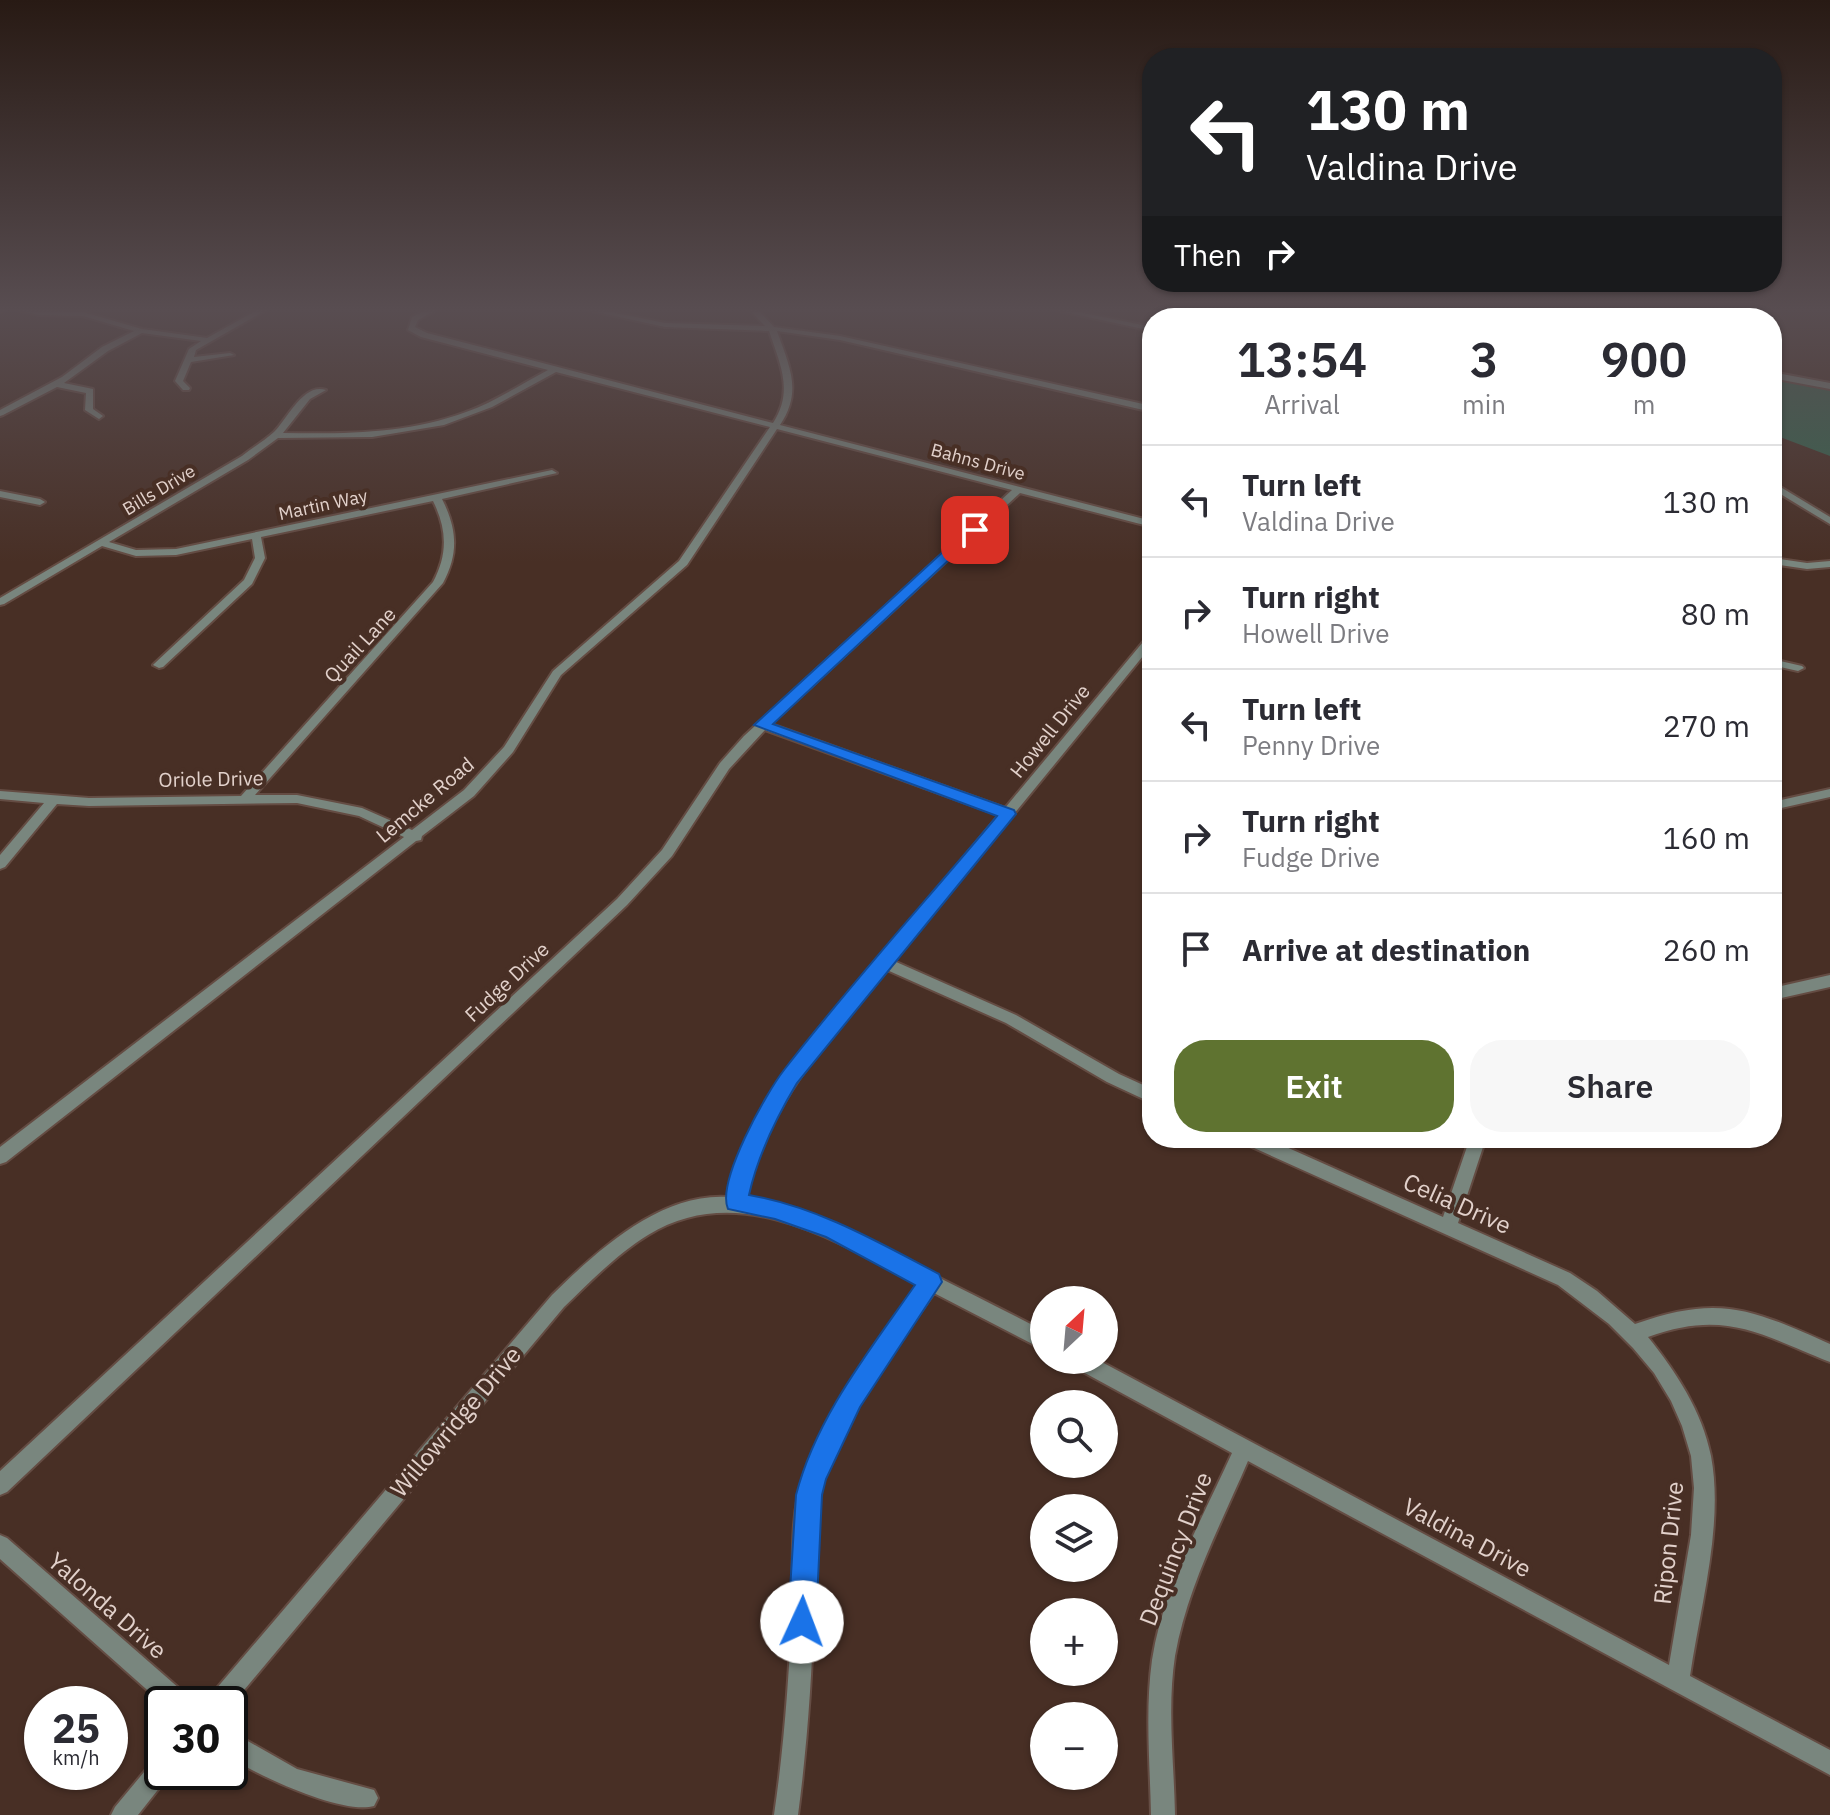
<!DOCTYPE html>
<html lang="en">
<head>
<meta charset="utf-8">
<style>
  body { margin:0; font-family:"IBM Plex Sans",sans-serif; background:#f7f7f7; color:#2b2b33; height:100vh; display:flex; flex-direction:column; font-size:30px; white-space:nowrap }
  * { box-sizing:border-box; margin:0 }
  p { font-size:26px; color:#7c7c81 }
  .icon { flex:none; width:44px; height:44px; fill:none; stroke:currentColor; stroke-width:2; stroke-linecap:round; stroke-linejoin:round }
  .map { position:relative; flex:1; overflow:hidden }
  .side { position:absolute; left:1142px; top:308px; width:640px; height:840px; display:flex; flex-direction:column; background:#fff; border-radius:32px; box-shadow:0 2px 6px #0004 }
  .side>* { flex:none }
  .banner { position:absolute; left:1142px; top:48px; width:640px; height:244px; border-radius:32px; box-shadow:0 2px 6px #0004; background:#202124; color:#fff; overflow:hidden }
  .needle { width:52px; rotate:26deg }
  .fabs { position:absolute; left:1030px; top:1286px; display:grid; gap:16px }
  .fabs a { display:grid; place-items:center; width:88px; height:88px; border-radius:50%; background:#fff; box-shadow:0 2px 6px #0004; font-size:40px }
  .speed { position:absolute; left:24px; top:1686px; display:flex; gap:16px; font-size:40px; font-weight:700; text-align:center }
  .speed>* { display:grid; place-content:center; width:104px; height:104px; border-radius:50%; background:#fff; box-shadow:0 2px 6px #0004; line-height:1 }
  .speed small { font-size:20px; font-weight:400 }
  .speed .limit { border:4px solid #111; border-radius:12px; background:#fff; color:#111 }
  .pin { position:absolute; display:grid; place-items:center; width:68px; height:68px; color:#fff; margin:-34px; border-radius:16px; box-shadow:0 4px 12px #0006 }
  .me { position:absolute; width:88px; margin:-44px; rotate:2deg; stroke-linejoin:round; filter:drop-shadow(0 0 6px #0008) }
  .turn { display:flex; align-items:center; gap:28px; height:168px; padding:0 32px; font-size:36px }
  .turn .icon { width:104px; height:104px; stroke-width:2.5 }
  .turn b { display:block; font-size:56px; line-height:68px }
  .then { display:flex; align-items:center; height:76px; padding:0 32px; background:#0003; gap:16px; font-size:30px }
  .eta { display:flex; justify-content:space-evenly; align-items:center; height:136px; text-align:center }
  .eta b { font-size:48px; font-weight:600; line-height:56px }
  .primary-button { display:flex; gap:16px; margin-top:auto; padding:16px 32px }
  .primary-button a { flex:1; height:92px; border-radius:32px; background:#5f7330; color:#fff; font-size:32px; font-weight:600; line-height:92px; text-align:center }
  .primary-button a+a { background:#f7f7f7; color:#2b2b33 }
  ul { padding:0; list-style:none }
  li { display:flex; align-items:center; gap:24px; height:112px; padding:0 32px; border-top:2px solid #e1e1e2 }
  li div { flex:1 }
  li b { display:block; font-size:30px }
  li em { font-style:normal }
  .map>svg:first-child { display:block }
  .green { fill:#35644e }
  .lines { fill:none; stroke-linecap:round; stroke-linejoin:round }
  .minor-casing { stroke:#644c43; stroke-width:4 }
  .tertiary-casing { stroke:#644c43; stroke-width:4 }
  .minor { fill:#79867e; fill-rule:evenodd }
  .tertiary { fill:#79867e; fill-rule:evenodd }
  .route { fill:#1a73e8; stroke:#114b97; stroke-width:2 }
  .labels { text-anchor:middle; stroke-width:8; stroke-linejoin:round; paint-order:stroke }
  .far-street-label { font-size:18px; fill:#e2d1cb; stroke:#482f25 }
  .street-label { font-size:20px; fill:#e2d1cb; stroke:#482f25 }
  .near-street-label { font-size:24px; fill:#e2d1cb; stroke:#482f25 }
</style>
</head>
<body>
<div class="map">
<svg width="1830" height="1815" viewBox="0 0 1830 1815">
  <rect width="100%" height="100%" fill="#482f25"/>
  <path class="green" d="M 1772,376 L 1830,387 L 1830,456 L 1772,434 Z"/>
  <g class="lines">
    <defs>
      <g id="minor">
        <path d="M 13,309 L 83,312 L 142,329 L 207,338 L 259,309 L 268,309 L 196,350 L 194,357 L 230,353 L 234,355 L 191,362 L 183,381 L 190,388 L 189,390 L 183,390 L 175,381 L 189,349 L 201,341 L 142,333 L 108,351 L 64,383 L 93,389 L 93,409 L 103,416 L 99,419 L 85,410 L 86,393 L 57,387 L 3,415 L 0,416 L 0,410 L 62,377 L 102,347 L 134,331 L 83,316 L 39,315 Z"/>
        <path d="M 429,309 L 438,309 L 418,320 L 415,327 L 427,333 L 773,423 C 794,391 780,364 769,331 L 665,327 L 583,309 L 596,309 L 665,323 L 765,326 L 749,309 L 757,309 L 774,327 L 840,336 L 1152,406 L 1152,412 L 840,340 L 777,331 C 789,366 803,391 780,425 L 1152,521 L 1152,527 L 1020,493 L 771,724 L 1005,808 L 1148,636 L 1152,635 L 1152,645 L 894,961 L 1016,1015 L 1119,1074 L 1152,1089 L 1152,1103 L 1107,1082 L 1006,1023 L 887,970 C 825,1045 769,1100 745,1199 C 811,1204 872,1241 928,1272 C 967,1292 1006,1311 1044,1331 L 1044,1350 L 934,1293 C 894,1350 847,1408 824,1475 C 810,1517 815,1565 814,1608 C 812,1677 807,1747 798,1815 L 774,1815 C 784,1747 789,1678 792,1609 C 794,1566 789,1519 803,1477 C 827,1406 876,1345 919,1285 C 837,1241 739,1179 648,1235 C 617,1254 591,1281 564,1307 L 230,1707 L 230,1704 L 207,1704 L 210,1696 L 552,1295 C 597,1251 660,1192 729,1197 L 749,1137 L 784,1073 L 999,815 L 765,730 L 729,769 L 672,856 L 627,905 L 7,1492 L 0,1495 L 0,1471 L 617,899 L 662,850 L 720,763 L 744,736 L 1012,490 L 777,429 L 687,565 L 561,675 L 513,752 L 474,796 L 422,836 L 421,840 L 416,841 L 6,1162 L 0,1164 L 0,1147 L 404,837 L 359,816 L 297,803 L 89,806 L 57,804 L 5,867 L 0,869 L 0,855 L 44,803 L 0,799 L 0,791 L 89,798 L 241,796 L 433,582 C 448,554 447,529 433,501 L 261,537 L 265,558 L 252,584 L 163,667 L 159,668 L 153,665 L 155,663 L 244,580 L 255,558 L 252,539 L 176,555 L 136,556 L 102,546 L 4,604 L 0,605 L 0,598 L 242,456 C 252,448 264,441 274,432 C 287,419 304,382 326,390 L 310,399 L 283,433 C 344,434 407,434 466,412 C 495,402 521,384 548,370 L 421,337 L 408,330 L 412,317 ZM 556,372 L 770,427 L 679,561 L 553,671 L 504,747 L 464,790 L 412,830 L 362,808 L 297,795 L 255,795 L 443,583 C 459,553 457,529 442,499 L 557,473 L 552,470 L 176,549 L 136,550 L 109,542 L 248,460 L 278,438 L 372,437 L 444,425 L 492,407 Z"/>
        <path d="M 1051,309 L 1064,309 L 1152,327 L 1152,331 Z"/>
        <path d="M 1549,309 L 1556,309 L 1554,318 L 1546,318 Z"/>
        <path d="M 1772,482 L 1830,517 L 1830,524 L 1772,489 Z"/>
        <path d="M 0,491 L 40,499 L 45,502 L 40,505 L 0,497 Z"/>
        <path d="M 1772,558 L 1807,563 L 1830,561 L 1830,567 L 1807,569 L 1772,564 Z"/>
        <path d="M 1772,659 L 1802,666 L 1804,668 L 1798,671 L 1772,665 Z"/>
        <path d="M 1830,789 L 1830,797 L 1772,810 L 1772,802 Z"/>
        <path d="M 1830,975 L 1830,987 L 1772,1000 L 1772,988 Z"/>
        <path d="M 1241,1138 L 1266,1138 L 1443,1217 L 1470,1138 L 1486,1138 L 1458,1223 L 1570,1273 L 1597,1291 L 1635,1324 C 1720,1294 1751,1309 1830,1344 L 1830,1362 C 1760,1334 1725,1309 1648,1337 C 1676,1372 1702,1411 1711,1456 C 1724,1525 1700,1607 1690,1676 L 1830,1750 L 1830,1775 L 1248,1461 C 1221,1524 1187,1588 1175,1656 C 1167,1708 1174,1762 1175,1815 L 1151,1815 C 1150,1764 1145,1711 1152,1660 C 1163,1588 1202,1519 1232,1453 L 1072,1366 L 1070,1360 L 1098,1360 L 1669,1665 L 1691,1535 L 1694,1488 L 1691,1456 L 1682,1426 L 1671,1401 L 1654,1373 L 1633,1348 L 1609,1324 L 1558,1285 L 1243,1143 Z"/>
        <path d="M 0,1535 L 7,1538 L 188,1696 L 191,1704 L 163,1704 L 0,1559 Z"/>
        <path d="M 230,1731 L 297,1769 L 374,1790 L 378,1798 L 374,1806 C 343,1815 258,1776 230,1757 Z"/>
        <path d="M 162,1756 L 162,1772 L 172,1772 L 138,1815 L 111,1815 L 115,1807 L 154,1760 Z"/>
      </g>
      <g id="tertiary">
        <path d="M 0,309 L 7,309 L 0,312 Z"/>
        <path d="M 1421,309 L 1437,309 L 1479,318 L 1461,318 Z"/>
        <path d="M 1772,372 L 1830,383 L 1830,389 L 1772,378 Z"/>
      </g>
    </defs>
    <use href="#minor" class="minor-casing"/>
    <use href="#tertiary" class="tertiary-casing"/>
    <use href="#minor" class="minor"/>
    <use href="#tertiary" class="tertiary"/>
  </g>
  <linearGradient id="sky" x2="0" y2="1"><stop stop-color="#281a14"/><stop offset="0.55" stop-color="#584d51"/><stop offset="1" stop-color="#584d51" stop-opacity="0"/></linearGradient>
  <rect width="1830" height="563" fill="url(#sky)"/>
  <path class="route" d="M 970,527 L 981,530 L 773,724 L 1014,810 L 1016,814 L 797,1083 C 776,1118 758,1154 749,1195 C 818,1207 878,1242 939,1274 L 942,1282 L 860,1407 L 826,1479 L 822,1495 L 816,1622 L 812,1632 L 802,1637 L 792,1632 L 788,1622 L 796,1495 C 816,1417 870,1350 915,1285 L 826,1237 L 775,1219 L 728,1209 C 716,1182 766,1093 784,1070 C 851,983 926,901 997,816 L 754,725 Z"/>
  <g class="labels">
    <g class="far-street-label">
      <text transform="translate(978 462) rotate(15)" y="6">Bahns Drive</text>
      <text transform="translate(159 490) rotate(-31)" y="6">Bills Drive</text>
      <text transform="translate(323 505) rotate(-12)" y="6">Martin Way</text>
    </g>
    <g class="street-label">
      <text transform="translate(360 645) rotate(-47)" y="7">Quail Lane</text>
      <text transform="translate(1050 731) rotate(-51)" y="7">Howell Drive</text>
      <text transform="translate(211 779) rotate(-1)" y="7">Oriole Drive</text>
      <text transform="translate(425 800) rotate(-40)" y="7">Lemcke Road</text>
      <text transform="translate(507 982) rotate(-43)" y="7">Fudge Drive</text>
    </g>
    <g class="near-street-label">
      <text transform="translate(1457 1204) rotate(24)" y="8">Celia Drive</text>
      <text transform="translate(456 1422) rotate(-50)" y="8">Willowridge Drive</text>
      <text transform="translate(1467 1538) rotate(28)" y="8">Valdina Drive</text>
      <text transform="translate(1669 1543) rotate(-84)" y="8">Ripon Drive</text>
      <text transform="translate(1176 1549) rotate(-69)" y="8">Dequincy Drive</text>
      <text transform="translate(107 1606) rotate(41)" y="8">Yalonda Drive</text>
    </g>
  </g>
</svg>
<div class="fabs">
<a><svg class="needle" viewBox="-14 -14 28 28"><path d="M0-13l5 13h-10z" fill="#e53935"/><path d="M0 13l5-13h-10z" fill="#7c7c81"/></svg></a>
<a><svg class="icon" aria-label="search" viewBox="0 0 24 24"><circle cx="10" cy="10" r="6"/><path d="M15 15l6 6"/></svg></a>
<a><svg class="icon" aria-label="layers" viewBox="0 0 24 24"><path d="M12 4l9 5-9 5-9-5zM3 14l9 5 9-5"/></svg></a>
<a>+</a>
<a>−</a>
</div>
<div class="speed"><div>25<small>km/h</small></div><div class="limit">30</div></div>
<div class="pin" style="left:975px;top:530px;background:#d93025"><svg class="icon" aria-label="arrive" viewBox="0 0 24 24"><path d="M6 21V4h12l-3 4 3 4H6"/></svg></div>
<svg class="me" style="left:802px;top:1622px" viewBox="-20 -20 40 40"><circle r="19" fill="#fff"/><path d="M0-13L10 11 0 6-10 11z" fill="#1a73e8"/></svg>
<div class="banner">
<div class="turn"><svg class="icon" aria-label="left" viewBox="0 0 24 24"><path d="M17 20v-9H6M10 6l-5 5 5 5"/></svg><div><b>130 m</b>Valdina Drive</div></div>
<div class="then">Then<svg class="icon" aria-label="right" viewBox="0 0 24 24"><path d="M7 20v-9h11M14 6l5 5-5 5"/></svg></div>
</div>
<section class="side">
<div class="eta">
<div><b>13:54</b><p>Arrival</p></div>
<div><b>3</b><p>min</p></div>
<div><b>900</b><p>m</p></div>
</div>
<ul>
<li><svg class="icon" aria-label="left" viewBox="0 0 24 24"><path d="M17 20v-9H6M10 6l-5 5 5 5"/></svg><div><b>Turn left</b><p>Valdina Drive</p></div><em>130 m</em></li>
<li><svg class="icon" aria-label="right" viewBox="0 0 24 24"><path d="M7 20v-9h11M14 6l5 5-5 5"/></svg><div><b>Turn right</b><p>Howell Drive</p></div><em>80 m</em></li>
<li><svg class="icon" aria-label="left" viewBox="0 0 24 24"><path d="M17 20v-9H6M10 6l-5 5 5 5"/></svg><div><b>Turn left</b><p>Penny Drive</p></div><em>270 m</em></li>
<li><svg class="icon" aria-label="right" viewBox="0 0 24 24"><path d="M7 20v-9h11M14 6l5 5-5 5"/></svg><div><b>Turn right</b><p>Fudge Drive</p></div><em>160 m</em></li>
<li><svg class="icon" aria-label="arrive" viewBox="0 0 24 24"><path d="M6 21V4h12l-3 4 3 4H6"/></svg><div><b>Arrive at destination</b></div><em>260 m</em></li>
</ul>
<div class="primary-button"><a>Exit</a><a>Share</a></div>
</section>
</div>
</body>
</html>
